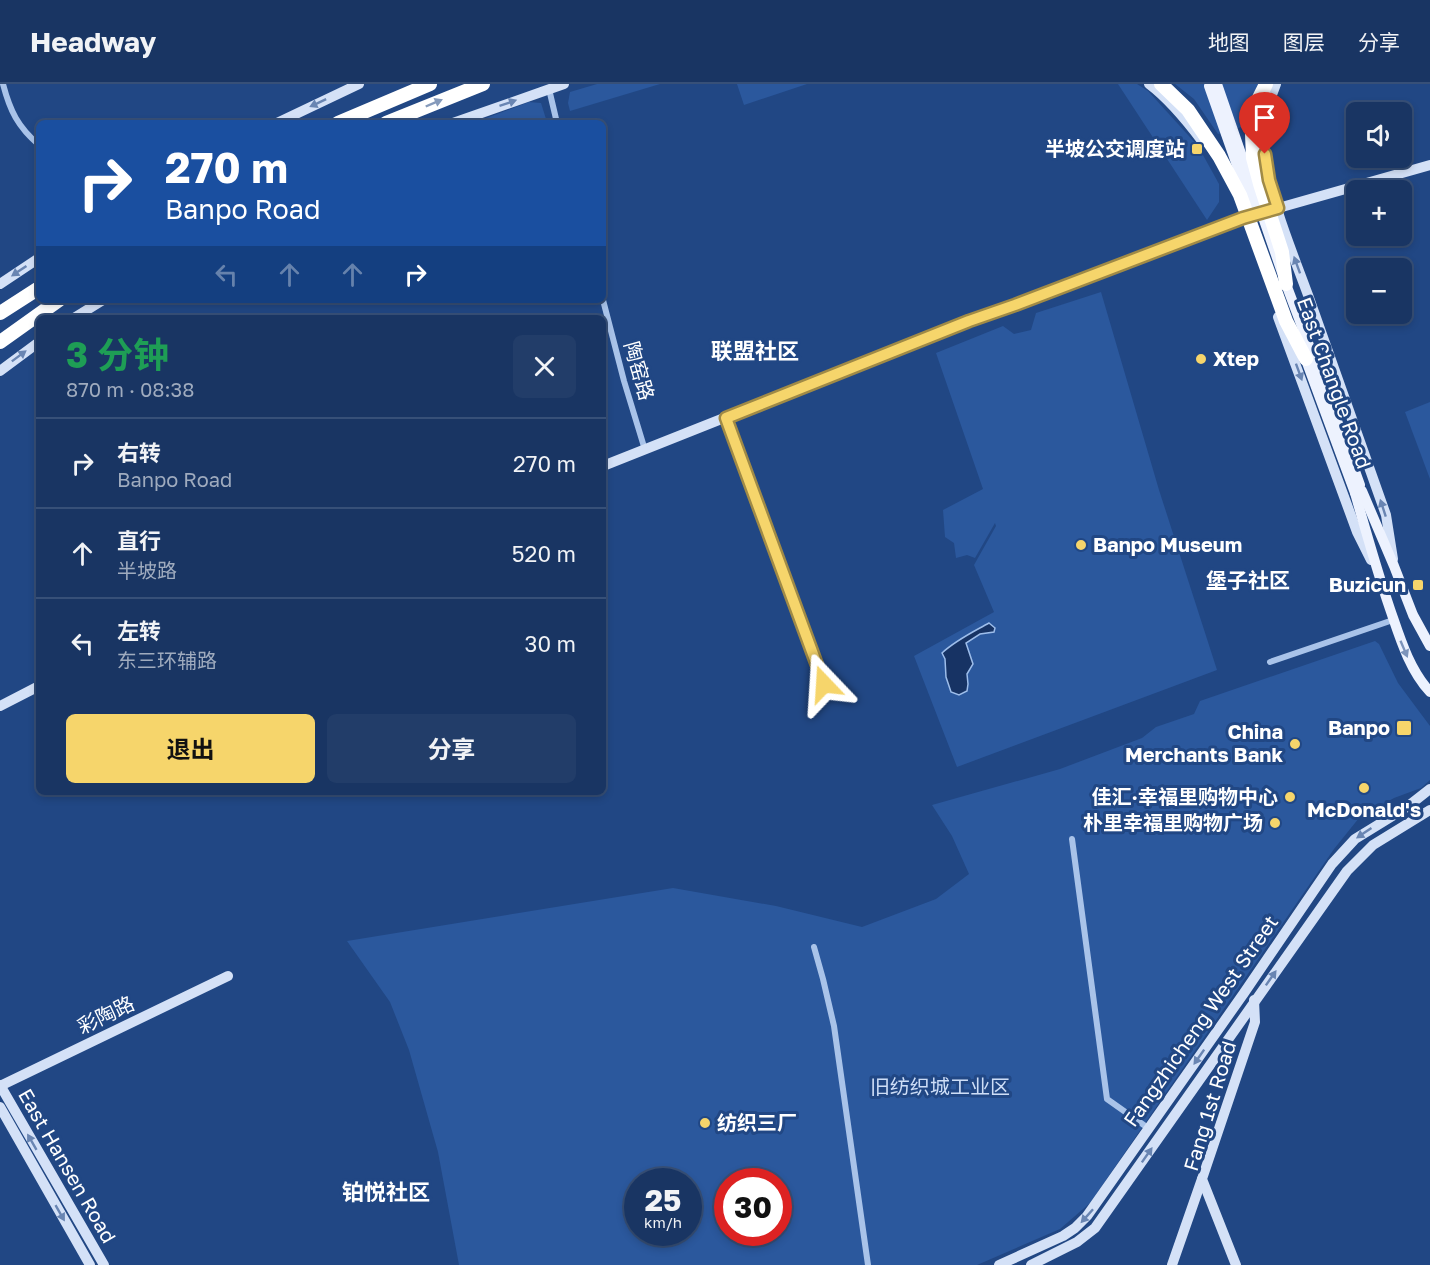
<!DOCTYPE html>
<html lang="zh">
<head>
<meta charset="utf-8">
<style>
  body { margin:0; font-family:"Golos Text","Noto Sans SC",sans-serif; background:#223d69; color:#f1f3f6; height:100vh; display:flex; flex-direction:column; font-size:22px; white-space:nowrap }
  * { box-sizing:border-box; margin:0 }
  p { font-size:20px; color:#9fabbe }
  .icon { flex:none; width:33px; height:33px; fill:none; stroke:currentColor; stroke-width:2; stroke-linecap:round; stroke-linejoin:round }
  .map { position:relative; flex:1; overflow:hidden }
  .panel { position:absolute; left:36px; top:231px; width:570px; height:480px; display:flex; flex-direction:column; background:#193563; border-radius:9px; box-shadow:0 3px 9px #0003,0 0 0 2px #375078 }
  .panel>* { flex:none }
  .guide { position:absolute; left:36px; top:36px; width:570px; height:183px; border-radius:9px; box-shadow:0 3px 9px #0003,0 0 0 2px #375078; background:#1a4fa0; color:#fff; overflow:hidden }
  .controls { position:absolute; left:1346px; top:18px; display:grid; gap:12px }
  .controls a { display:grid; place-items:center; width:66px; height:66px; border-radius:9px; background:#193563; box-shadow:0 3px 9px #0003,0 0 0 2px #375078; font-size:30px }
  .speed { position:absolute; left:624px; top:1084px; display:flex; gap:12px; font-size:30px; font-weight:700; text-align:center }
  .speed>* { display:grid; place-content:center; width:78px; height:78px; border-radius:50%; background:#193563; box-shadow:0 3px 9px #0003,0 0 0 2px #375078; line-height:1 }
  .speed small { font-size:15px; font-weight:400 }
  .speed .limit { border:9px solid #d22; background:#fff; color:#111 }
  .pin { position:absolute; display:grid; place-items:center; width:51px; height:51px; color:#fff; margin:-62px -26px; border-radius:50% 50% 50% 0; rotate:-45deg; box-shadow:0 0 6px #0007 }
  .pin .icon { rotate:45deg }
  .me { position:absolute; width:66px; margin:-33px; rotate:340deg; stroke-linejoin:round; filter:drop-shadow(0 0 4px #0008) }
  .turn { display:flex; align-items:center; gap:21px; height:126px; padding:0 30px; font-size:27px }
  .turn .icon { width:78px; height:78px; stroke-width:2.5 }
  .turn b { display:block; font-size:42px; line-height:51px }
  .lanes { display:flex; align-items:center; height:57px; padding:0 30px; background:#0003; justify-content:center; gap:30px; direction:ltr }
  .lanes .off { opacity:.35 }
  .round { display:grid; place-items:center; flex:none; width:63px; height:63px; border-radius:9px; background:#223d69 }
  .overview { display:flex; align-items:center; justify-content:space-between; height:102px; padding:0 30px }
  h1 { font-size:36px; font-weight:700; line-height:45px; color:#1e9e55 }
  .cta { display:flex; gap:12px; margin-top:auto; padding:12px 30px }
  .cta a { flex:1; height:69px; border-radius:9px; background:#f6d56b; color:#111; font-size:24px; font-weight:700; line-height:69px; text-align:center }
  .cta a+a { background:#223d69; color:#f1f3f6 }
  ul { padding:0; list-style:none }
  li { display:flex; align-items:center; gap:18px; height:90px; padding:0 30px; border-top:2px solid #375078 }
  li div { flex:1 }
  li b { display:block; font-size:22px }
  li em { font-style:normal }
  header { display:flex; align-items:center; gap:36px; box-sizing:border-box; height:84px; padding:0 30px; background:#193563; border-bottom:2px solid #375078 }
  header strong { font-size:28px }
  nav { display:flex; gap:33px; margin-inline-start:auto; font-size:21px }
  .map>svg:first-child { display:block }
  .green { fill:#2b589d; fill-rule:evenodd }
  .water { fill:#173364; stroke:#9dbdea; stroke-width:1.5 }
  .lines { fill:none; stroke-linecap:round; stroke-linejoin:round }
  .street { stroke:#a9c3e9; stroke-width:6 }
  .secondary { stroke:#d4e1f7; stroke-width:10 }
  .primary { stroke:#edf2fe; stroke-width:10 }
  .highway { stroke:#fff; stroke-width:14 }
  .primary-bridge { stroke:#edf2fe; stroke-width:10 }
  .highway-bridge { stroke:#fff; stroke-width:14 }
  .oneway { fill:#6985b2 }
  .oneway2 { fill:#859abb }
  .oneway3 { fill:#7d94bb }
  .route-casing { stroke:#a08a46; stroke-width:15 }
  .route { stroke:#f6d56b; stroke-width:10 }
  .poi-dot { fill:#f6d56b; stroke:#214784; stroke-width:2 }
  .labels { text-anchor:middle; stroke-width:6; stroke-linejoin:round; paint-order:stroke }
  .poi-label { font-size:20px; font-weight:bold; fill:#fff; stroke:#214784; text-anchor:end }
  .street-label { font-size:20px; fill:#fff; stroke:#214784 }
  .park-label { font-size:20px; fill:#cedef7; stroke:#214784 }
  .neighbourhood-label { font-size:21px; font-weight:bold; fill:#fff; stroke:#214784 }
  .quarter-label { font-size:22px; font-weight:bold; fill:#fff; stroke:#214784 }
</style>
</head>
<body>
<header>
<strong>Headway</strong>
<nav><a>地图</a><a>图层</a><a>分享</a></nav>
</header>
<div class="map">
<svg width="1430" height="1181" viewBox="0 0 1430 1181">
  <rect width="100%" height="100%" fill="#214784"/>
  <g class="green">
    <path d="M 597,0 L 660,0 L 570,27 L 568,19 L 570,8 Z"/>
    <path d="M 737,0 L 807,0 L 744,21 Z"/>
    <path d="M 1118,0 L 1137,0 L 1148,7 L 1198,62 L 1219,100 L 1219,118 L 1207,136 Z"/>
    <path d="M 1175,0 L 1261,0 L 1248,41 L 1218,50 L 1194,15 Z"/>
    <path d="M 529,18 L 541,19 L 546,35 L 536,39 L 473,39 Z"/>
    <path d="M 1101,208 L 1159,406 L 1217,586 L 957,683 L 914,572 L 994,528 L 974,481 L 996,442 L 995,439 L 975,474 L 967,471 L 956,474 L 954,459 L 945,453 L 943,426 L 983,405 L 936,269 L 1003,242 L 1014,250 L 1031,246 L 1036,229 Z"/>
    <path d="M 1430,318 L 1430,395 L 1405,328 Z"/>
    <path d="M 1375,557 L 1379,560 L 1398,599 L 1430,642 L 1430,696 L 1421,704 L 1394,714 L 1359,734 L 1334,765 L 1090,1119 L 1060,1145 L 977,1181 L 459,1181 L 438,1068 L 409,966 L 390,918 L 347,857 L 673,804 L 776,822 L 862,843 L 936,815 L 969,790 L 952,752 L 932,721 L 1060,685 L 1142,654 L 1156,643 L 1194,630 L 1200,617 ZM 638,1098 L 688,1098 L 688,1149 L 638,1149 ZM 728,1098 L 778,1098 L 778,1149 L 728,1149 Z"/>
  </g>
  <path class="water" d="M 989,539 L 995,544 L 994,548 L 980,550 L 966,559 L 973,580 L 967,590 L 968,600 L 967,607 L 959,611 L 951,608 L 946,593 L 945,575 L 942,569 C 956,556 973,548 989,539 Z"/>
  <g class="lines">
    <g class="street">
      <path d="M 3,0 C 10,27 18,43 39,61"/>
      <path d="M 549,5 L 557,39"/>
      <path d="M 1390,92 L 1395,106"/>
      <path d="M 1401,126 L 1410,155"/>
      <path d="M 603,216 L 624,297 L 645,366"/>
      <path d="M 726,334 L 824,600"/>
      <path d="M 1270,578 L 1393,536"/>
      <path d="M 1072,755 L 1107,1015 L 1148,1044"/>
      <path d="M 814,863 L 823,895 L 834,942 L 868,1181"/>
    </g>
    <g class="secondary">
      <path d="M 1149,0 C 1169,15 1187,37 1202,57"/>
      <path d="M 1276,0 C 1267,22 1262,48 1265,72 C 1271,119 1292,167 1308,211 C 1334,284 1360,358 1386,431 L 1393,475"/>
      <path d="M 277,39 L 359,0"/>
      <path d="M 453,39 L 564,0"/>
      <path d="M 0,200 L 39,174"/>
      <path d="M 1278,233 L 1357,448 L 1371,476"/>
      <path d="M 74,234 L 103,216"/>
      <path d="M 0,287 L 39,258"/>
      <path d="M 603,382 L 969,237 L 1015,221 L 1243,134 L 1430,81"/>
      <path d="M 0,622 L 39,602"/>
      <path d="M 0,1001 L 104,1181"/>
      <path d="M 0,1002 L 228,892"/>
      <path d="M 0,1023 L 90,1181"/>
      <path d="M 999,1181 L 1063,1152 L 1075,1144 L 1087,1132 L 1244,909 L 1332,780 L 1355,755 L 1407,723 L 1430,705"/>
      <path d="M 1031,1181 L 1077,1158 L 1095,1144 L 1347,787 L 1373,761 L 1430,726"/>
      <path d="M 1172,1181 L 1202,1095"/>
      <path d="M 1236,1181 L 1202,1095 L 1255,938 L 1254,916"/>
    </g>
    <g class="primary">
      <path d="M 1362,407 L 1394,482 L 1413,531 L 1430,562"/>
      <path d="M 1355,409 C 1366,448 1377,487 1390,525 C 1400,554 1409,585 1430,608"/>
    </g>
    <g class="highway">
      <path d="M 338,39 L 430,0"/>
      <path d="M 386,39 L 483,0"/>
      <path d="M 0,229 L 39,204"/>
      <path d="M 0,258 L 59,216"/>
    </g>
    <g class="primary-bridge">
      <path d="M 1217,0 L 1286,200 L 1331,320 L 1360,401"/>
      <path d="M 1209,2 L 1251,121"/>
      <path d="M 1303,268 L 1355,409"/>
    </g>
    <g class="highway-bridge">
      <path d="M 1161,0 L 1188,26 L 1219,72 L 1240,111 L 1286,237 L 1306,275"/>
      <path d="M 1266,0 L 1257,18 L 1252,50 L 1253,74 L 1260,100 L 1282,168 L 1286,200"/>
    </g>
  </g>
  <defs><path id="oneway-solid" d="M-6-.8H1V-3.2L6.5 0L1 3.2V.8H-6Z" transform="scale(1.5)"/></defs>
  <g class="oneway">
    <use href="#oneway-solid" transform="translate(318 19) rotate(155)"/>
    <use href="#oneway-solid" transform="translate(508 19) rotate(-19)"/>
    <use href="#oneway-solid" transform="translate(1297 181) rotate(-110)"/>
    <use href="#oneway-solid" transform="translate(19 187) rotate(146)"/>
    <use href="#oneway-solid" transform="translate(19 272) rotate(-37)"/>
    <use href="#oneway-solid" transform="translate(1299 288) rotate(70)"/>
    <use href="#oneway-solid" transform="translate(1383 424) rotate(-108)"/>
    <use href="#oneway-solid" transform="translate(1364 749) rotate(146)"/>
    <use href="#oneway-solid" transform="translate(1271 894) rotate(-55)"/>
    <use href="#oneway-solid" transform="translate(1199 973) rotate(125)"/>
    <use href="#oneway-solid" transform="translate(32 1058) rotate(-120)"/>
    <use href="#oneway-solid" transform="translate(1147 1071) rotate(-55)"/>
    <use href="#oneway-solid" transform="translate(60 1129) rotate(60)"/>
    <use href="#oneway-solid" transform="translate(1087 1132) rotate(132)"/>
  </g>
  <use class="oneway2" href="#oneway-solid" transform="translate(434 19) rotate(-23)"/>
  <use class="oneway3" href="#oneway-solid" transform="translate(1404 565) rotate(67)"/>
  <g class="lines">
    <defs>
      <path id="route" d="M 824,600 L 726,334 L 969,237 L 1015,221 L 1243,134 L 1278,124 L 1269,96 L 1265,70"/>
    </defs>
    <use href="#route" class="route-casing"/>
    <use href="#route" class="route"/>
  </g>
  <g class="poi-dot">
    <rect x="1191" y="59" width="12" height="12" rx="3"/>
    <circle cx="1201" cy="275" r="6"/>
    <circle cx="1081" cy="461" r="6"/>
    <rect x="1412" y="495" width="12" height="12" rx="3"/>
    <rect x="1396" y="636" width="16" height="16" rx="3"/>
    <circle cx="1295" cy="660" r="6"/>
    <circle cx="1364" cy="704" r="6"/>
    <circle cx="1290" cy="713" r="6"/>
    <circle cx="1275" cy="739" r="6"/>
    <circle cx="705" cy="1039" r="6"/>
  </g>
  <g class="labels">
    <g class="poi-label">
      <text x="1185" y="72">半坡公交调度站</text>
      <text x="1213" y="282" text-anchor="start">Xtep</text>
      <text x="1093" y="468" text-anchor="start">Banpo Museum</text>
      <text x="1406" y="508">Buzicun</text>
      <text x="1390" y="651">Banpo</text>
      <text x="1283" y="655">China<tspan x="1283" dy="23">Merchants Bank</tspan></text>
      <text x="1278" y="720">佳汇·幸福里购物中心</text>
      <text x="1364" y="733" text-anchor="middle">McDonald's</text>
      <text x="1263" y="746">朴里幸福里购物广场</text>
      <text x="717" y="1046" text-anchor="start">纺织三厂</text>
    </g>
    <g class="street-label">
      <text transform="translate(639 287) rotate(74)" y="7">陶窑路</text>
      <text transform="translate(1334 299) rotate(70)" y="7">East Changle Road</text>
      <text transform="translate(106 931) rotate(-26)" y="7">彩陶路</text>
      <text transform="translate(1201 937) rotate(-55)" y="7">Fangzhicheng West Street</text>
      <text transform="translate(1210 1022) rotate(-73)" y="7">Fang 1st Road</text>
      <text transform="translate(67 1082) rotate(60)" y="7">East Hansen Road</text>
    </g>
    <g class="park-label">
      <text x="940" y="1010">旧纺织城工业区</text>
    </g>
    <g class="neighbourhood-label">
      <text x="1248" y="504">堡子社区</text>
    </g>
    <g class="quarter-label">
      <text x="755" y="275">联盟社区</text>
      <text x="386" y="1116">铂悦社区</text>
    </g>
  </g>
</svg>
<div class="controls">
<a><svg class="icon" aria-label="sound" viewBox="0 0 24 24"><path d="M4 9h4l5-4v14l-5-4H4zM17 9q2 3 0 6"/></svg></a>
<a>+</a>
<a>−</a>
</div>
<div class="speed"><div>25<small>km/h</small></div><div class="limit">30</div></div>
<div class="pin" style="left:1265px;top:70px;background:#d93025"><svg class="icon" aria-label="arrive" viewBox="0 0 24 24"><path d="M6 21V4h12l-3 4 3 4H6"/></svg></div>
<svg class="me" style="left:824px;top:600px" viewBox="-20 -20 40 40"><path d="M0-17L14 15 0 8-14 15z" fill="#f6d56b" stroke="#fff" stroke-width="4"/></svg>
<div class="guide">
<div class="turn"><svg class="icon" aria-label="right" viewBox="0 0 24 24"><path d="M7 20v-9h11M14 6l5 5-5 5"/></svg><div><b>270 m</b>Banpo Road</div></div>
<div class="lanes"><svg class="icon off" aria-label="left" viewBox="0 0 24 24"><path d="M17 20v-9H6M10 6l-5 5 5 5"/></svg><svg class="icon off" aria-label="ahead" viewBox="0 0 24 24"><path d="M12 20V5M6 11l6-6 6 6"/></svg><svg class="icon off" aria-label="ahead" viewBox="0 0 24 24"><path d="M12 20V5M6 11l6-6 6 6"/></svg><svg class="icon" aria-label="right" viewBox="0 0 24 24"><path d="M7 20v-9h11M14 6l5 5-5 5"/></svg></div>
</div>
<section class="panel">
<div class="overview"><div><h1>3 分钟</h1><p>870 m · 08:38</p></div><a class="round"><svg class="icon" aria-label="close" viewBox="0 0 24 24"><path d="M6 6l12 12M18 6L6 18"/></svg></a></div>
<ul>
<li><svg class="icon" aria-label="right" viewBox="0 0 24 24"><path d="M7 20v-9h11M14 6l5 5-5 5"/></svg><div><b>右转</b><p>Banpo Road</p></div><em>270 m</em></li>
<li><svg class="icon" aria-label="ahead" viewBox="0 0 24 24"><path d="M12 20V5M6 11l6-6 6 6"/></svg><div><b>直行</b><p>半坡路</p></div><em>520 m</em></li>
<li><svg class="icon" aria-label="left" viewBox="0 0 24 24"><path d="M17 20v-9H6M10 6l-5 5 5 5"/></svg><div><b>左转</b><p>东三环辅路</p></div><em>30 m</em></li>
</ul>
<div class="cta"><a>退出</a><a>分享</a></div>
</section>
</div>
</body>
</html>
